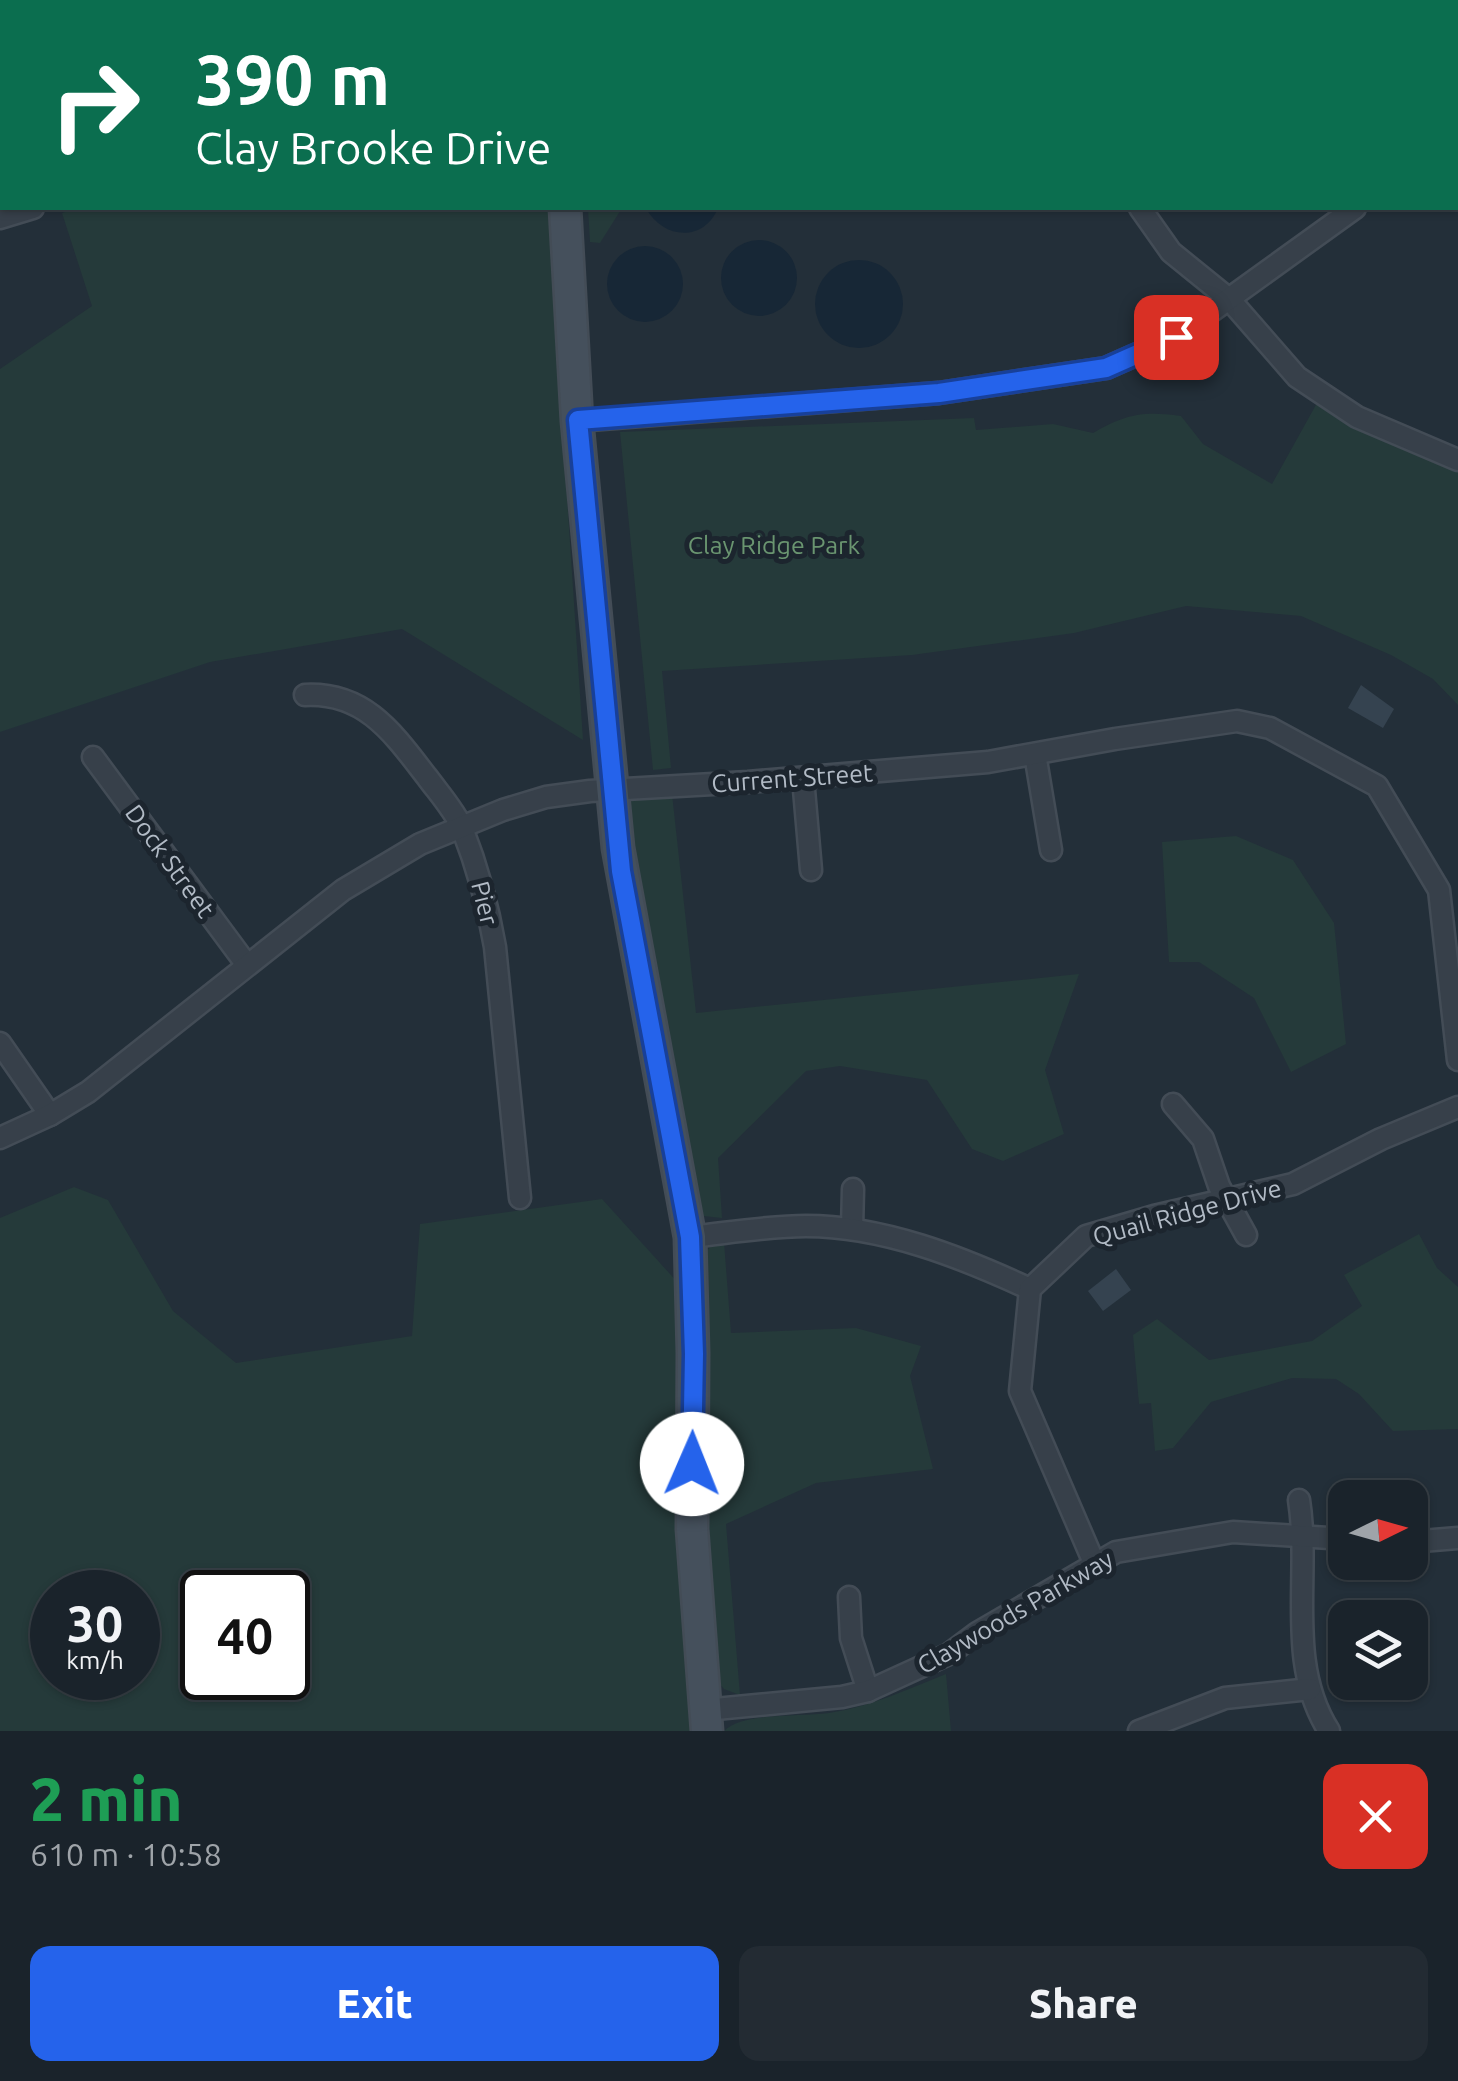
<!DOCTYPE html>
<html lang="en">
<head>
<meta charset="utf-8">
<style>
  body { margin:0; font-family:Ubuntu,sans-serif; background:#232b33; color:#f1f3f6; height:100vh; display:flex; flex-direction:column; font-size:38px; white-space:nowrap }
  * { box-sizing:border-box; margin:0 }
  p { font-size:32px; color:#9fa4a9 }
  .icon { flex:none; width:55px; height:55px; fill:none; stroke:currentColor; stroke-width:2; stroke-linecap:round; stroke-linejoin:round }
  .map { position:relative; height:1731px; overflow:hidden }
  .details { display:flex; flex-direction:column; background:#1a232b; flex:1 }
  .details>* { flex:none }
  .hud { position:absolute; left:0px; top:0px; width:1460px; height:210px; box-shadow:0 2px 8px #0004,0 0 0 2px #384047; background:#0b6e4f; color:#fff; overflow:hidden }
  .needle { width:65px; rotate:85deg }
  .controls { position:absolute; left:1328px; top:1480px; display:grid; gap:20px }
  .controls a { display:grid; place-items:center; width:100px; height:100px; border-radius:20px; background:#1a232b; box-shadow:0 2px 8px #0004,0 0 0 2px #384047; font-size:50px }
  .speed { position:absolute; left:30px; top:1570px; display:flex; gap:20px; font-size:50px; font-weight:700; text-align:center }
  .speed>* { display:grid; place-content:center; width:130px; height:130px; border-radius:50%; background:#1a232b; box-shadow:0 2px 8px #0004,0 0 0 2px #384047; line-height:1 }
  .speed small { font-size:25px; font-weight:400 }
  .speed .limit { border:5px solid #111; border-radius:15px; background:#fff; color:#111 }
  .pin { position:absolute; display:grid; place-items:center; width:85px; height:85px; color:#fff; margin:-42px; border-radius:20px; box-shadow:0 5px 15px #0006 }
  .me { position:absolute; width:110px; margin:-55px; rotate:1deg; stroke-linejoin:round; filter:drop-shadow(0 0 8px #0008) }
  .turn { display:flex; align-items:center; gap:35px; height:210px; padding:0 30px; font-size:45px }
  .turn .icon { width:130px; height:130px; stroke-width:2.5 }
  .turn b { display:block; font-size:70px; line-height:85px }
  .round { display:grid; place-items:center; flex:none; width:105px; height:105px; border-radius:20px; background:#232b33 }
  .headline { display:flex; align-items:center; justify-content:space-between; height:170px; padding:0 30px }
  h1 { font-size:60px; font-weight:800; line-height:75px; color:#1e9e55 }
  .primary-button { display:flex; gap:20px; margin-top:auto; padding:20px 30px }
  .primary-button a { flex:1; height:115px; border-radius:20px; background:#2563eb; color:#fff; font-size:40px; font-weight:800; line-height:115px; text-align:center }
  .primary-button a+a { background:#232b33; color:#f1f3f6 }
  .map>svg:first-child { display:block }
  .green { fill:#253a3a; fill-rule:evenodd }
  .water { fill:#172736 }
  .building { fill:#354350 }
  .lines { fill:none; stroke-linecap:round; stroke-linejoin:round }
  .street-casing { stroke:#434c56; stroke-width:25 }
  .secondary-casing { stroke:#434c56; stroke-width:35 }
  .street { stroke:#37404a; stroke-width:20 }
  .secondary { stroke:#45505c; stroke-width:30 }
  .route-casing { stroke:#184099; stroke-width:25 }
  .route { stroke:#2563eb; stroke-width:18 }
  .labels { text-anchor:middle; stroke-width:10; stroke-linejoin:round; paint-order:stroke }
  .park-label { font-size:25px; fill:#6a9570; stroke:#1c252e }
  .street-label { font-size:25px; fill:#b2bbc6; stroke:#1c252e }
</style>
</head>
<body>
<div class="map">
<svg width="1458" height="1731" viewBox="0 0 1458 1731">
  <rect width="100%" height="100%" fill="#232f39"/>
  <g class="green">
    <path d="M 79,208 L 548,208 L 583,740 L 402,629 L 210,662 L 0,732 L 0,369 L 92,306 L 62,213 Z"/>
    <path d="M 588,208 L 622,208 L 600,243 L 590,242 Z"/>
    <path d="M 1317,403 L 1345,420 L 1458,469 L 1458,705 L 1433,679 L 1391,655 L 1301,616 L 1186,606 L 1074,633 L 912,655 L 662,671 L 671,768 L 653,770 L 620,432 L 974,418 L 976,430 L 1053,424 L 1093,433 C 1127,414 1142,411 1181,416 L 1203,444 L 1272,484 Z"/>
    <path d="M 672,794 L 696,1013 L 1079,974 L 1045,1070 L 1064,1134 L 1003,1161 L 972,1149 L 927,1080 L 840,1066 L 806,1071 L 718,1158 L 722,1218 L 703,1216 L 696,1207 L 625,812 L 631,801 Z"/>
    <path d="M 1236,836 L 1293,860 L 1334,923 L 1346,1044 L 1291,1072 L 1254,998 L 1199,962 L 1169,962 L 1162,842 Z"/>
    <path d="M 74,1187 L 108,1200 L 173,1311 L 236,1363 L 412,1336 L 420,1224 L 602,1199 L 680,1285 L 692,1731 L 0,1731 L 0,1218 ZM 52,1592 L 138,1592 L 138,1678 L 52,1678 ZM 202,1592 L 288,1592 L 288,1678 L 202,1678 Z"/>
    <path d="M 1419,1234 L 1437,1268 L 1458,1287 L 1458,1429 L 1393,1431 L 1359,1394 L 1336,1379 L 1292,1378 L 1211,1402 L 1173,1448 L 1155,1451 L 1151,1403 L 1139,1404 L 1133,1335 L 1157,1319 L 1209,1360 L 1312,1341 L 1362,1306 L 1344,1275 Z"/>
    <path d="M 724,1242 L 731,1333 L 856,1328 L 921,1346 L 910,1376 L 933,1469 L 816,1483 L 726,1524 L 740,1695 L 724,1689 L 717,1681 L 707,1568 L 704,1254 L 711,1246 Z"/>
    <path d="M 946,1674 L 951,1731 L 724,1731 C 743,1712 801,1717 829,1713 C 869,1707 909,1689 946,1674 Z"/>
  </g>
  <g class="water">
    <path d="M 646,208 L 645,208 L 718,208 C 704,243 662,239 646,208 Z"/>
    <circle cx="759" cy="278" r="38"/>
    <circle cx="645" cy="284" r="38"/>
    <circle cx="859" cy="304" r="44"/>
  </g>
  <g class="building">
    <path d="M 1361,685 L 1394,709 L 1383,728 L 1348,708 Z"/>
    <path d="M 1116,1269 L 1131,1290 L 1103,1311 L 1088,1291 Z"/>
  </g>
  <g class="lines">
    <defs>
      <g id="street">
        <path d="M 240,0 L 240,2"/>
        <path d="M 1322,0 L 1324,2"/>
        <path d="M 488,2 L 490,0"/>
        <path d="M 1153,2 L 1155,0"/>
        <path d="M 0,113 L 2,120"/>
        <path d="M 1458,143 L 1458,144"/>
        <path d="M 1140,208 L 1171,252 L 1229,299 L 1297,377 L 1357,417 L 1458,460"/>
        <path d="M 0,218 L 33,208"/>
        <path d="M 577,421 L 939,393 L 1106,368 L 1176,337 L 1355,208"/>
        <path d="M 305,695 C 365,692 393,733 427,777 C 438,792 455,811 462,828 C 477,866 488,906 495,947 L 520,1198"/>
        <path d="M 1035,754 L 1051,850"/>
        <path d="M 93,757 L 247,965"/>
        <path d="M 803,778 L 811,870"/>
        <path d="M 0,1043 L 50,1115"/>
        <path d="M 1173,1104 L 1203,1139 L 1219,1186 L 1246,1235"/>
        <path d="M 0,1138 L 50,1115 L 88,1092 L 343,890 L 420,844 L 503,810 L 546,797 L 590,791 L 748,782 L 988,762 L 1115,739 L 1237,721 L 1270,728 L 1377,786 L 1439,890 L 1458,1060"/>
        <path d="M 852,1229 L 853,1189"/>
        <path d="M 690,1237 C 728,1233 768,1226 806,1226 C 883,1226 961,1257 1030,1289"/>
        <path d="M 1299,1500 C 1311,1577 1285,1662 1329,1731"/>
        <path d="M 1410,1542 L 1458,1538"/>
        <path d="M 1095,1565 L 1020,1391 L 1030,1289 L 1086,1236 L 1154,1216 L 1293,1184 L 1381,1139 L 1458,1107"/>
        <path d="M 849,1597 L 851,1638 L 868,1691"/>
        <path d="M 705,1710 L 842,1697 L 868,1691 L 949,1654 L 977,1633 L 1116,1552 L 1233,1532 L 1345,1539"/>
        <path d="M 1139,1731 L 1225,1698 L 1310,1689"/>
      </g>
      <g id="secondary">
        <path d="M 557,0 L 557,2"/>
        <path d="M 565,208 L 577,421 L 618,848 L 690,1237 L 693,1353 L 692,1529 L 707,1731"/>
      </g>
    </defs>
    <use href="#street" class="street-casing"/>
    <use href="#secondary" class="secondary-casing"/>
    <use href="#street" class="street"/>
    <use href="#secondary" class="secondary"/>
  </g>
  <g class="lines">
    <defs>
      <path id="route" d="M 692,1464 L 694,1354 L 690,1237 L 621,871 L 578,420 L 939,393 L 1106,368 L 1176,337"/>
    </defs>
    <use href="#route" class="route-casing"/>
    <use href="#route" class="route"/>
  </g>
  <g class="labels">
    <g class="park-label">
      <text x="774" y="554">Clay Ridge Park</text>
    </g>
    <g class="street-label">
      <text transform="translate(792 778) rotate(-4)" y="9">Current Street</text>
      <text transform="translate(170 861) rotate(54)" y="9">Dock Street</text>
      <text transform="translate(485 903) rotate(76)" y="9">Pier</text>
      <text transform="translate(1187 1212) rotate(-15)" y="9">Quail Ridge Drive</text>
      <text transform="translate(1015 1612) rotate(-30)" y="9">Claywoods Parkway</text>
    </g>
  </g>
</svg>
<div class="controls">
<a><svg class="needle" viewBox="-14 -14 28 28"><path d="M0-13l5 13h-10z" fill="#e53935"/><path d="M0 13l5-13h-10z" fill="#9fa4a9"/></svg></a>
<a><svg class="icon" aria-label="layers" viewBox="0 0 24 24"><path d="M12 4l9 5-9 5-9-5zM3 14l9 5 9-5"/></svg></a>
</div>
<div class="speed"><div>30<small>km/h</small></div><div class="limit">40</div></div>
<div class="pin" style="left:1176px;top:337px;background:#d93025"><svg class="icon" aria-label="arrive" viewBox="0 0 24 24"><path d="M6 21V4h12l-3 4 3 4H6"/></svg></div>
<svg class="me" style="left:692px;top:1464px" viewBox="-20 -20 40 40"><circle r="19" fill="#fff"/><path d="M0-13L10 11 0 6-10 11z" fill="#2563eb"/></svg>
<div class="hud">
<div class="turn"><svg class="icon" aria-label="right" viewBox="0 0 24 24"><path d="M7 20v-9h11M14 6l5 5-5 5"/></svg><div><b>390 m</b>Clay Brooke Drive</div></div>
</div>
</div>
<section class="details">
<div class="headline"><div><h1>2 min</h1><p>610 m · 10:58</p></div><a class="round" style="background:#d93025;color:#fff"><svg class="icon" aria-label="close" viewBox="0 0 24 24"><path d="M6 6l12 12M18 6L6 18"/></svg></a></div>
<div class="primary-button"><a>Exit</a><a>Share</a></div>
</section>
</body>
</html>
